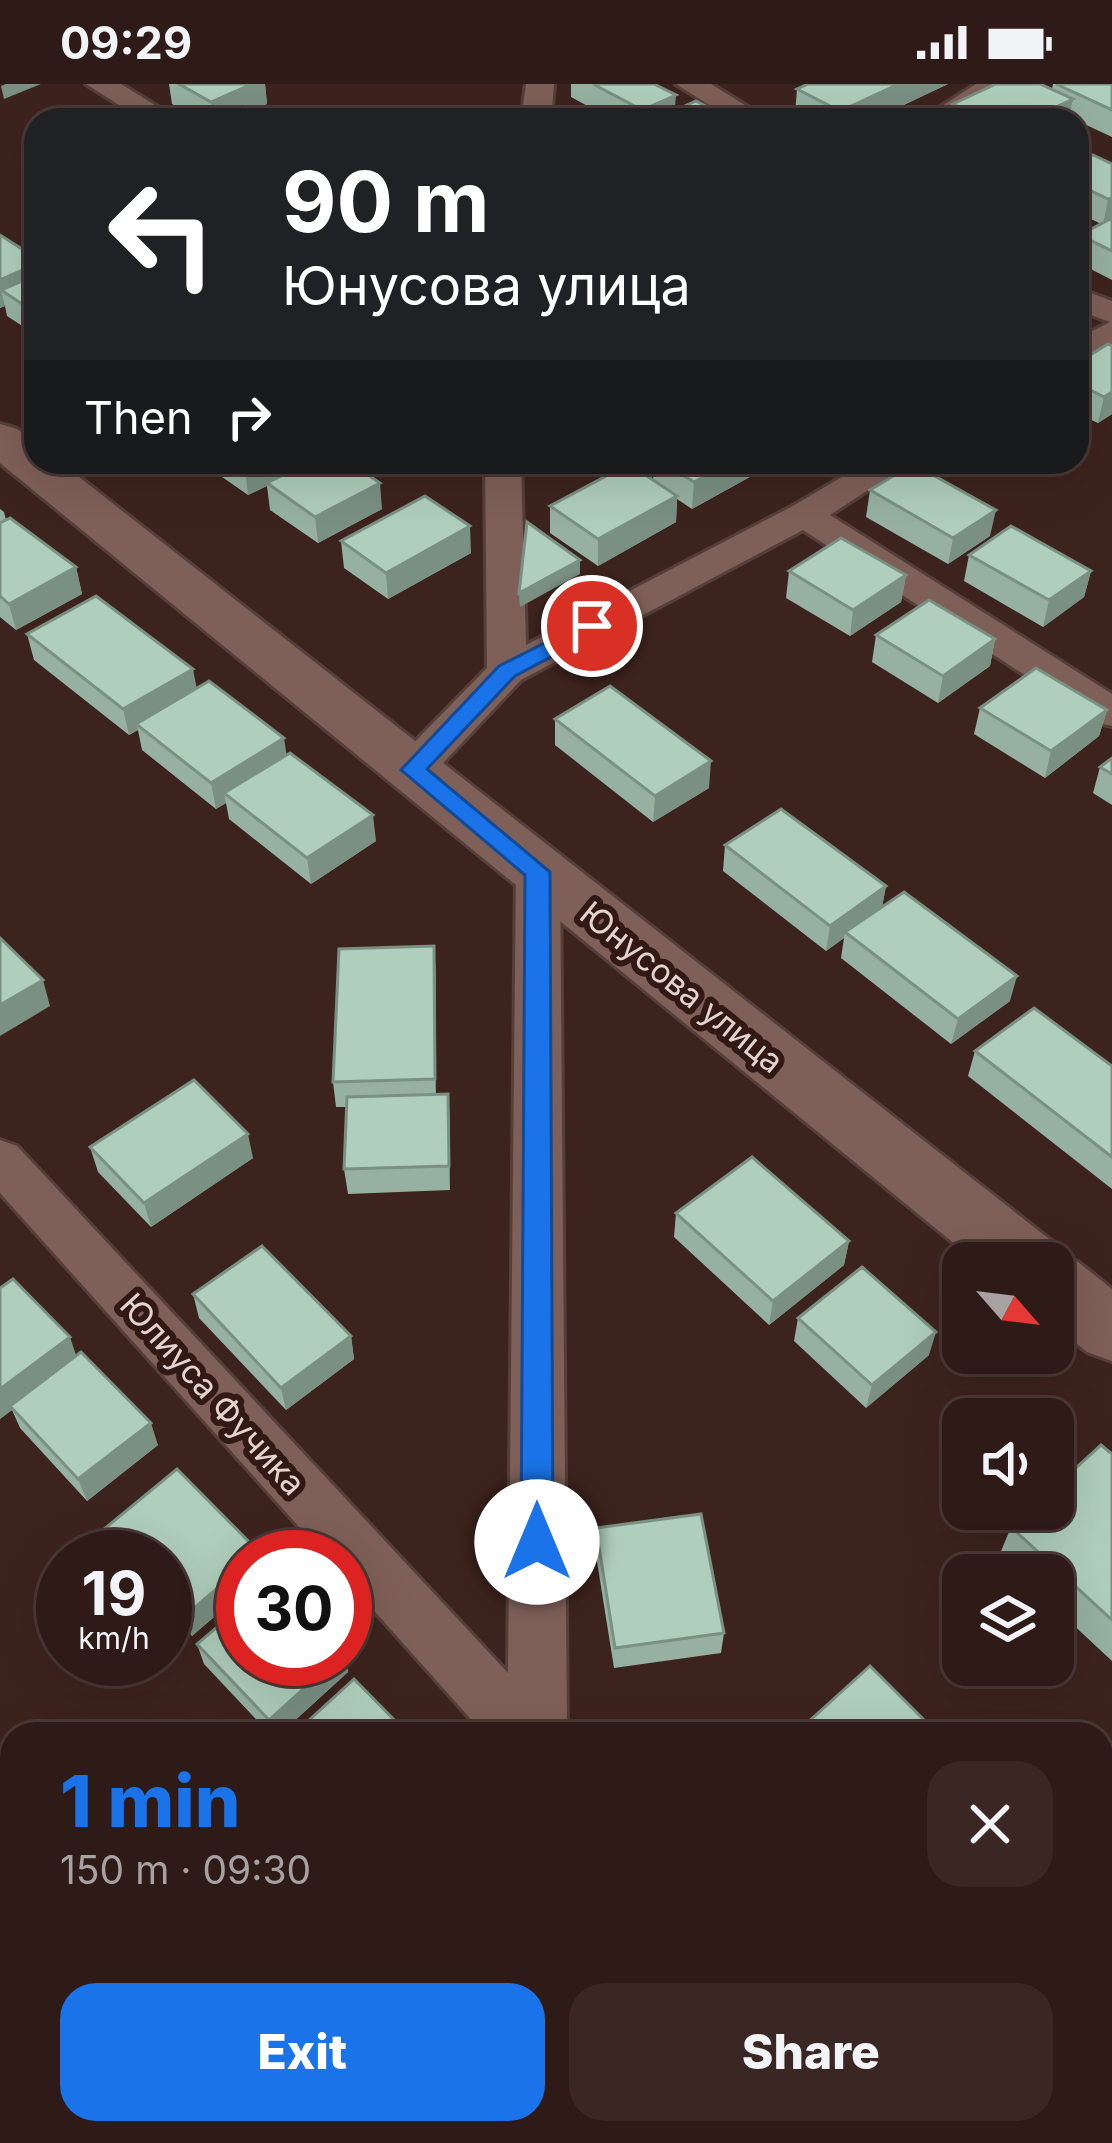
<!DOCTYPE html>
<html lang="en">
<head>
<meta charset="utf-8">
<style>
  body { margin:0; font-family:Inter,sans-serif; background:#3a2723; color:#f1f3f6; height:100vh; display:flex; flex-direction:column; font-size:45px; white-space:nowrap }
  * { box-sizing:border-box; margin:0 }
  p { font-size:39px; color:#a7a1a1 }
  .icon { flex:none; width:66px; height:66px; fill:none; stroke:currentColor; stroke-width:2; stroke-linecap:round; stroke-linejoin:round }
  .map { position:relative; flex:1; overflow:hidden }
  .sheet { position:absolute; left:0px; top:1638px; width:1113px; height:423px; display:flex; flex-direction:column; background:#2e1a16; border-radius:36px 36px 0 0; box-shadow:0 12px 48px #0002,0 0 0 3px #493835 }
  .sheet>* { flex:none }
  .banner { position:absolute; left:24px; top:24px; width:1065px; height:366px; border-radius:36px; box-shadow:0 12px 48px #0002,0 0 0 3px #493835; background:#202124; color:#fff; overflow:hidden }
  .needle { width:78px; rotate:118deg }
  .tools { position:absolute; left:942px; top:1158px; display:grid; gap:24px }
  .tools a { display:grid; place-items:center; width:132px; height:132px; border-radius:24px; background:#2e1a16; box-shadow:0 12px 48px #0002,0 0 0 3px #493835; font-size:60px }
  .speed { position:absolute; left:36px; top:1446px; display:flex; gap:24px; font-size:60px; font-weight:700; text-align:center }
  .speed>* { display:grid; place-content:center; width:156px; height:156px; border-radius:50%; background:#2e1a16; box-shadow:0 12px 48px #0002,0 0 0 3px #493835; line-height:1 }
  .speed small { font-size:30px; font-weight:400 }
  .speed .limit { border:18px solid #d22; background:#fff; color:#111 }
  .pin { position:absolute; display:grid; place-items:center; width:102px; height:102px; color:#fff; margin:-51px; border:6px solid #fff; border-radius:50%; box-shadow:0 3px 12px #0007 }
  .me { position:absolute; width:132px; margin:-66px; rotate:0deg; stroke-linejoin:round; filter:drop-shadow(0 0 9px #0008) }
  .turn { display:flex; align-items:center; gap:42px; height:252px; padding:0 60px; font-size:54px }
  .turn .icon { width:156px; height:156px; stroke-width:2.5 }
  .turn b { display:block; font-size:84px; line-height:102px }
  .then { display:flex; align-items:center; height:114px; padding:0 60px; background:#0003; gap:24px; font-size:45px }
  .round { display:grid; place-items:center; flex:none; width:126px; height:126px; border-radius:36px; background:#3a2723 }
  .head { display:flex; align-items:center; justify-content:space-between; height:204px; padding:0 60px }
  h1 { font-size:72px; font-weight:800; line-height:90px; color:#1a73e8 }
  .button { display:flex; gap:24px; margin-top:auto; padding:24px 60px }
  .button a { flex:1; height:138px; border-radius:36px; background:#1a73e8; color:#fff; font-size:48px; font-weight:800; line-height:138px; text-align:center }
  .button a+a { background:#3a2723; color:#f1f3f6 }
  .status { display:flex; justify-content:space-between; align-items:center; height:84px; padding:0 60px; background:#2e1a16; direction:ltr }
  .status svg { height:33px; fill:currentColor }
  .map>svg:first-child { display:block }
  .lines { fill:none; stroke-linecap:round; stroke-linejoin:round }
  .street-casing { stroke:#553f3b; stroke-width:6 }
  .secondary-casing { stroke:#553f3b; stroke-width:6 }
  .street { fill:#7f6059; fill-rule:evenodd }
  .secondary { fill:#7f6059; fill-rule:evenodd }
  .wall { fill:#96b1a1 }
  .shaded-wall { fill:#7a9083 }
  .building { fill:#afcebb; stroke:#7a9083; stroke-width:3 }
  .route { fill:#1a73e8; stroke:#114b97; stroke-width:3 }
  .labels { text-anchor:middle; stroke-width:12; stroke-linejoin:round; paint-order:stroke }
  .street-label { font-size:33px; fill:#e5d3cf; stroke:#321914 }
</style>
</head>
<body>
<div class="status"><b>09:29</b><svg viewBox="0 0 49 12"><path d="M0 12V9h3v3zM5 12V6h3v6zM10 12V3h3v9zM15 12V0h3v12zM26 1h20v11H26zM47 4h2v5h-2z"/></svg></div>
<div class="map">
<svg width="1112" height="2059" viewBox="0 0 1112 2059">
  <rect width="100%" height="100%" fill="#3d231d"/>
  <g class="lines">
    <defs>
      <g id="street">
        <path d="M 86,0 L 121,0 L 179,36 L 143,36 Z"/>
        <path d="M 526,0 L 554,0 L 551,36 L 521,36 Z"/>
        <path d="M 676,0 L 711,0 L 769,36 L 733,36 Z"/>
        <path d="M 976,0 L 1004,0 L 999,13 L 957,36 L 920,36 Z"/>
        <path d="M 1077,204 L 1112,217 L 1112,262 L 1077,279 L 1077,255 L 1110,238 L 1077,226 Z"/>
        <path d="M 485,378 L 521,378 L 526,561 L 791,423 L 867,378 L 911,378 L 830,431 L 1112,610 L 1112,642 L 1098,639 L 803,446 L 521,596 L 427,696 L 412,700 L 397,696 L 391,686 L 397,676 L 487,584 Z"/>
        <path d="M 538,772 L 553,777 L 560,788 L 567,1650 L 484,1650 L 345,1494 L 345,1473 L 326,1473 L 0,1109 L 0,1056 L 17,1062 L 508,1589 L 516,788 L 523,777 Z"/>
        <path d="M 432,2049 L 500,2049 L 498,2059 L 430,2059 Z"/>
        <path d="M 936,2049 L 1010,2049 L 1014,2059 L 941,2059 Z"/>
      </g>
      <path id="secondary" d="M 0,340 L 17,345 L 36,359 L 36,378 L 60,378 L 1053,1158 L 1059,1172 L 1078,1178 L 1112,1205 L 1112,1277 L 1087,1268 L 1053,1240 L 1053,1179 L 978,1179 L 0,379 Z"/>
    </defs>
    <use href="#street" class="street-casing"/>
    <use href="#secondary" class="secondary-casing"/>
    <use href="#street" class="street"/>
    <use href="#secondary" class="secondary"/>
  </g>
  <g class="wall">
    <path d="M 169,0 L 265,0 L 267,20 L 256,24 L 278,36 L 202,36 L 172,20 Z"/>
    <path d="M 571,0 L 654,0 L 675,26 L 733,36 L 613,36 L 571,13 Z"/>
    <path d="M 808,0 L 948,0 L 872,36 L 807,36 L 795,30 L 797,5 Z"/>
    <path d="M 1053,0 L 1112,0 L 1112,53 L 1069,33 L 1068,36 L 951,36 L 953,20 L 1052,5 Z"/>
    <path d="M 1077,79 L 1112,80 L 1112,196 L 1077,178 L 1080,151 L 1101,140 L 1077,128 Z"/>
    <path d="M 0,151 L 36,174 L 36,251 L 7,232 L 5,222 L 0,224 Z"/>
    <path d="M 1112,262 L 1112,330 L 1098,339 L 1087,334 L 1082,354 L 1077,358 L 1077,279 Z"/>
    <path d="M 296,378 L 297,384 L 382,425 L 318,459 L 270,426 L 267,402 L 248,411 L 202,379 Z"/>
    <path d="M 654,378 L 779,378 L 768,384 L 758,378 L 757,389 L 692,425 L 677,415 L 676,438 L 598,482 L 550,449 L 550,422 L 653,396 Z"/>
    <path d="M 870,406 L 990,452 L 948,480 L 866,433 Z"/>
    <path d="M 0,425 L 4,428 L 6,436 L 76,483 L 82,510 L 16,546 L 0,533 Z"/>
    <path d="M 341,457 L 471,469 L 388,515 L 344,484 Z"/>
    <path d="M 969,471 L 1091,487 L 1084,513 L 1043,543 L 964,497 Z"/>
    <path d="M 789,487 L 906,491 L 901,518 L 850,552 L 786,514 Z"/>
    <path d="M 27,550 L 287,671 L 376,757 L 311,800 L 229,735 L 226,719 L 216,725 L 142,666 L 138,646 L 129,651 L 34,576 Z"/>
    <path d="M 876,551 L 995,555 L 990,582 L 938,619 L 872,578 Z"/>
    <path d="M 980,624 L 1107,626 L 1099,652 L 1045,694 L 974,650 Z"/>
    <path d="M 555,635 L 709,704 L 653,738 L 555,661 Z"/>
    <path d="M 1112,674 L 1112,721 L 1093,709 L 1100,683 Z"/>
    <path d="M 725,761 L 886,802 L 882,823 L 1010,917 L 951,960 L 841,874 L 844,854 L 826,867 L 723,787 Z"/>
    <path d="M 434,862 L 436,1011 L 448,1010 L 450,1106 L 348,1110 L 344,1085 L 347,1023 L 336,1023 L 333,998 Z"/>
    <path d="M 975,967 L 1112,982 L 1112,1105 L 968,992 Z"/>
    <path d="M 90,1063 L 253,1074 L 151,1143 L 98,1088 Z"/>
    <path d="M 676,1129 L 849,1157 L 844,1181 L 769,1241 L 674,1153 Z"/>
    <path d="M 0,1204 L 77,1272 L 158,1361 L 87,1417 L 20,1344 L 12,1326 L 0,1335 Z"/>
    <path d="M 193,1210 L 351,1252 L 354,1275 L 286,1326 L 199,1234 Z"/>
    <path d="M 798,1234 L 929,1271 L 866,1324 L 794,1257 Z"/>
    <path d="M 1112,1370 L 1112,1577 L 1053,1522 L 1053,1491 L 1019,1491 L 999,1472 L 1011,1443 Z"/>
    <path d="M 596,1444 L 724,1549 L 721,1569 L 614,1584 L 595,1465 Z"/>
    <path d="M 103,1446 L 243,1473 L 243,1508 L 192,1552 L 165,1523 L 165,1473 L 118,1473 L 112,1467 Z"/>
    <path d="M 197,1560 L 345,1575 L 345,1572 L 348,1588 L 280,1650 L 270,1650 L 204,1580 Z"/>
  </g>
  <g class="shaded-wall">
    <path d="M 6,0 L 41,0 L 4,15 L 1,2 Z"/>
    <path d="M 252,0 L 265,0 L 267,20 L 230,36 L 213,34 L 211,18 Z"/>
    <path d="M 899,0 L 948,0 L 872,36 L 839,36 L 840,27 Z"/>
    <path d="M 676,11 L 674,36 L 642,36 L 642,26 Z"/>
    <path d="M 1073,15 L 1068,36 L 1028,36 Z"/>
    <path d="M 1112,114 L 1112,136 L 1103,141 L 1108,115 Z"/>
    <path d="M 36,180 L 36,208 L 1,206 L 5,222 L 0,224 L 0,196 Z"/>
    <path d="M 1112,308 L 1112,330 L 1098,339 L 1104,313 Z"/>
    <path d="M 1088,328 L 1082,354 L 1077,358 L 1077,335 Z"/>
    <path d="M 259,378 L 296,378 L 297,386 L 248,411 L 245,385 Z"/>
    <path d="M 731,378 L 758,378 L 757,389 L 692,425 L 694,398 Z"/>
    <path d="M 380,399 L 382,425 L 318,459 L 315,433 Z"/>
    <path d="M 677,412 L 676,438 L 598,482 L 598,455 Z"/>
    <path d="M 996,426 L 990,452 L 948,480 L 953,454 Z"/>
    <path d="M 470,442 L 471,469 L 388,515 L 386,489 Z"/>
    <path d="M 580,476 L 580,490 L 520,523 L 519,509 Z"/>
    <path d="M 76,483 L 82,510 L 16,546 L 9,520 Z"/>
    <path d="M 1091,487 L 1084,513 L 1043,543 L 1049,516 Z"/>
    <path d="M 906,491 L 901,518 L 850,552 L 853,526 Z"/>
    <path d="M 995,555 L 990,582 L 938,619 L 943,592 Z"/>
    <path d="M 193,585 L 198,611 L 136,640 L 138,646 L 129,651 L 123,625 Z"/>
    <path d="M 1107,626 L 1099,652 L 1045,694 L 1051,667 Z"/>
    <path d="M 284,654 L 288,680 L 224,709 L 226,719 L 216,725 L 211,699 Z"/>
    <path d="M 711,677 L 709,704 L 653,738 L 655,712 Z"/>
    <path d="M 373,731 L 376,757 L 311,800 L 307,774 Z"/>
    <path d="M 886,802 L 881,828 L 845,848 L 844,854 L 826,867 L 830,842 Z"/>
    <path d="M 434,862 L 436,888 L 436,1020 L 435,995 Z"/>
    <path d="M 1017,892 L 1010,917 L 951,960 L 958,935 Z"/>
    <path d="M 43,896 L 50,922 L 0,952 L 0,921 Z"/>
    <path d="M 448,1010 L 450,1035 L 450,1106 L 449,1082 Z"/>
    <path d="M 248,1050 L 253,1074 L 151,1143 L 144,1119 Z"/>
    <path d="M 849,1157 L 844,1181 L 769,1241 L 773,1217 Z"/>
    <path d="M 936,1248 L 929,1271 L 866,1324 L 872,1301 Z"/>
    <path d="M 351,1252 L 354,1275 L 286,1326 L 281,1304 Z"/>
    <path d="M 70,1253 L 78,1277 L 10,1322 L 12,1326 L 0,1335 L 0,1305 Z"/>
    <path d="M 151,1339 L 158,1361 L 87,1417 L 78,1395 Z"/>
    <path d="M 243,1482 L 243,1508 L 192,1552 L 185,1532 Z"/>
    <path d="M 345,1572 L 348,1588 L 280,1650 L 273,1650 L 269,1636 L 336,1575 L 345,1575 Z"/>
  </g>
  <g class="building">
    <path d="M 179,0 L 252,0 L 211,18 Z"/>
    <path d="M 593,0 L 654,0 L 676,11 L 642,26 Z"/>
    <path d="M 808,0 L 899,0 L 840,27 L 797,5 Z"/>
    <path d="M 996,0 L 1040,0 L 1073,15 L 1028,36 L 987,36 L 953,20 Z"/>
    <path d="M 1056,0 L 1112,0 L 1112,26 Z"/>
    <path d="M 696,17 L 733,36 L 656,35 Z"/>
    <path d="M 246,19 L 278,36 L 216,36 L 212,34 Z"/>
    <path d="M 1093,71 L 1112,80 L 1112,114 L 1108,115 L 1077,100 L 1077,79 Z"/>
    <path d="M 1112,134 L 1112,167 L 1080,151 Z"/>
    <path d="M 0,151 L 36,174 L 36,180 L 0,196 Z"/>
    <path d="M 36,191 L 36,229 L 1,206 Z"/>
    <path d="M 1108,260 L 1112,262 L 1112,308 L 1104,313 L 1077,299 L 1077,279 Z"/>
    <path d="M 1077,322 L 1088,328 L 1077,335 Z"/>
    <path d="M 235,378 L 259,378 L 245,385 Z"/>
    <path d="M 309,378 L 349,378 L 380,399 L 315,433 L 267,399 Z"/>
    <path d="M 662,378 L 731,378 L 694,398 Z"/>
    <path d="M 629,380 L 677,412 L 598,455 L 550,422 Z"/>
    <path d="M 913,380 L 996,426 L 953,454 L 870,406 Z"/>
    <path d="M 425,412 L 470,442 L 386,489 L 341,457 Z"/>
    <path d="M 10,434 L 76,483 L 9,520 L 0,512 L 0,439 Z"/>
    <path d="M 527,438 L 580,476 L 519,509 Z"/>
    <path d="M 1011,442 L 1091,487 L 1049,516 L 969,471 Z"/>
    <path d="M 841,454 L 906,491 L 853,526 L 789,487 Z"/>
    <path d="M 96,512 L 193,585 L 123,625 L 27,550 Z"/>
    <path d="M 929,516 L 995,555 L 943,592 L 876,551 Z"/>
    <path d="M 1036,584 L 1107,626 L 1051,667 L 980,624 Z"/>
    <path d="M 209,597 L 284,654 L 211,699 L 136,640 Z"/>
    <path d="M 610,602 L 711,677 L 655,712 L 555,635 Z"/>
    <path d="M 290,669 L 373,731 L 307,774 L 224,709 Z"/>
    <path d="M 1112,674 L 1112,690 L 1100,683 Z"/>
    <path d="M 781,725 L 886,802 L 830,842 L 725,761 Z"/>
    <path d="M 904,808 L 1017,892 L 958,935 L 845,848 Z"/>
    <path d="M 0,854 L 43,896 L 0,921 Z"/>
    <path d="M 434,862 L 435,995 L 333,998 L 339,865 Z"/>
    <path d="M 1034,924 L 1112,982 L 1112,1073 L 975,967 Z"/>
    <path d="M 194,996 L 248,1050 L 144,1119 L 90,1063 Z"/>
    <path d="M 448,1010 L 449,1082 L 344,1085 L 347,1013 Z"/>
    <path d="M 752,1073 L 849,1157 L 773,1217 L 676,1129 Z"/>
    <path d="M 262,1162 L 351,1252 L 281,1304 L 193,1210 Z"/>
    <path d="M 862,1183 L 936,1248 L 872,1301 L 798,1234 Z"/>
    <path d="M 13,1195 L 70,1253 L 0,1305 L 0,1204 Z"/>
    <path d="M 81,1268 L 151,1339 L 78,1395 L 10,1322 Z"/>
    <path d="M 1101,1361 L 1112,1370 L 1112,1536 L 1011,1443 L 1031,1425 L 1053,1425 L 1053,1405 Z"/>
    <path d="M 177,1385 L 259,1468 L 254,1473 L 243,1473 L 243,1482 L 185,1532 L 165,1510 L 165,1473 L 129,1473 L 103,1446 Z"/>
    <path d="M 701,1430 L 724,1549 L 615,1564 L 596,1444 Z"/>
    <path d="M 243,1521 L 243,1575 L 336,1575 L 269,1636 L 197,1560 Z"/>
    <path d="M 870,1582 L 938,1650 L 795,1650 Z"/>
    <path d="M 354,1595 L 408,1650 L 294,1650 Z"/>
    <path d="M 796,2049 L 937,2049 L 946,2059 L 786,2059 Z"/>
  </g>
  <path class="route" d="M 592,535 L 603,542 L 600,547 L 515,592 L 427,685 L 550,788 L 553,1458 L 549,1469 L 537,1473 L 526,1469 L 521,1458 L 525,791 L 401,686 L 499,582 Z"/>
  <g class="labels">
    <g class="street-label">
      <text transform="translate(682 903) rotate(39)" y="12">Юнусова улица</text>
      <text transform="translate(213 1310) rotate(48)" y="12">Юлиуса Фучика</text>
    </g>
  </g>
</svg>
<div class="tools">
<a><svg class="needle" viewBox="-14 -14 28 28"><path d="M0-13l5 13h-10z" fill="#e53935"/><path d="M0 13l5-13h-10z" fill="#a7a1a1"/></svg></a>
<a><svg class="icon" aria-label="sound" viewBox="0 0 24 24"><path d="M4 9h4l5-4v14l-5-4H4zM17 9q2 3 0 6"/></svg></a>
<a><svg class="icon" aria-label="layers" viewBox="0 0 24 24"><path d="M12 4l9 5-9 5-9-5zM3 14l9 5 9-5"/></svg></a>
</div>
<div class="speed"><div>19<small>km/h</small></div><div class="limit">30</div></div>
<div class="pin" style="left:592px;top:542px;background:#d93025"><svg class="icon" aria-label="arrive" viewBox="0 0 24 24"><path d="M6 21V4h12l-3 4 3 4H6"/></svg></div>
<svg class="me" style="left:537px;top:1458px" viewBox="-20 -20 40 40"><circle r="19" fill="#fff"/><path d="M0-13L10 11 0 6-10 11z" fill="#1a73e8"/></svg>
<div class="banner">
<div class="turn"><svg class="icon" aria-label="left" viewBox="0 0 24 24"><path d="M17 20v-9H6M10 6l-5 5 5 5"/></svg><div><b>90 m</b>Юнусова улица</div></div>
<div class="then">Then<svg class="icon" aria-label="right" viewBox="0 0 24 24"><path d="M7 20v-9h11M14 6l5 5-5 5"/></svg></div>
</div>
<section class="sheet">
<div class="head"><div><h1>1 min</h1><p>150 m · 09:30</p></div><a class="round"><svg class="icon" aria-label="close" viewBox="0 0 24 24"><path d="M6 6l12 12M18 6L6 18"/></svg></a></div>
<div class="button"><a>Exit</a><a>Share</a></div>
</section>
</div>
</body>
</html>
